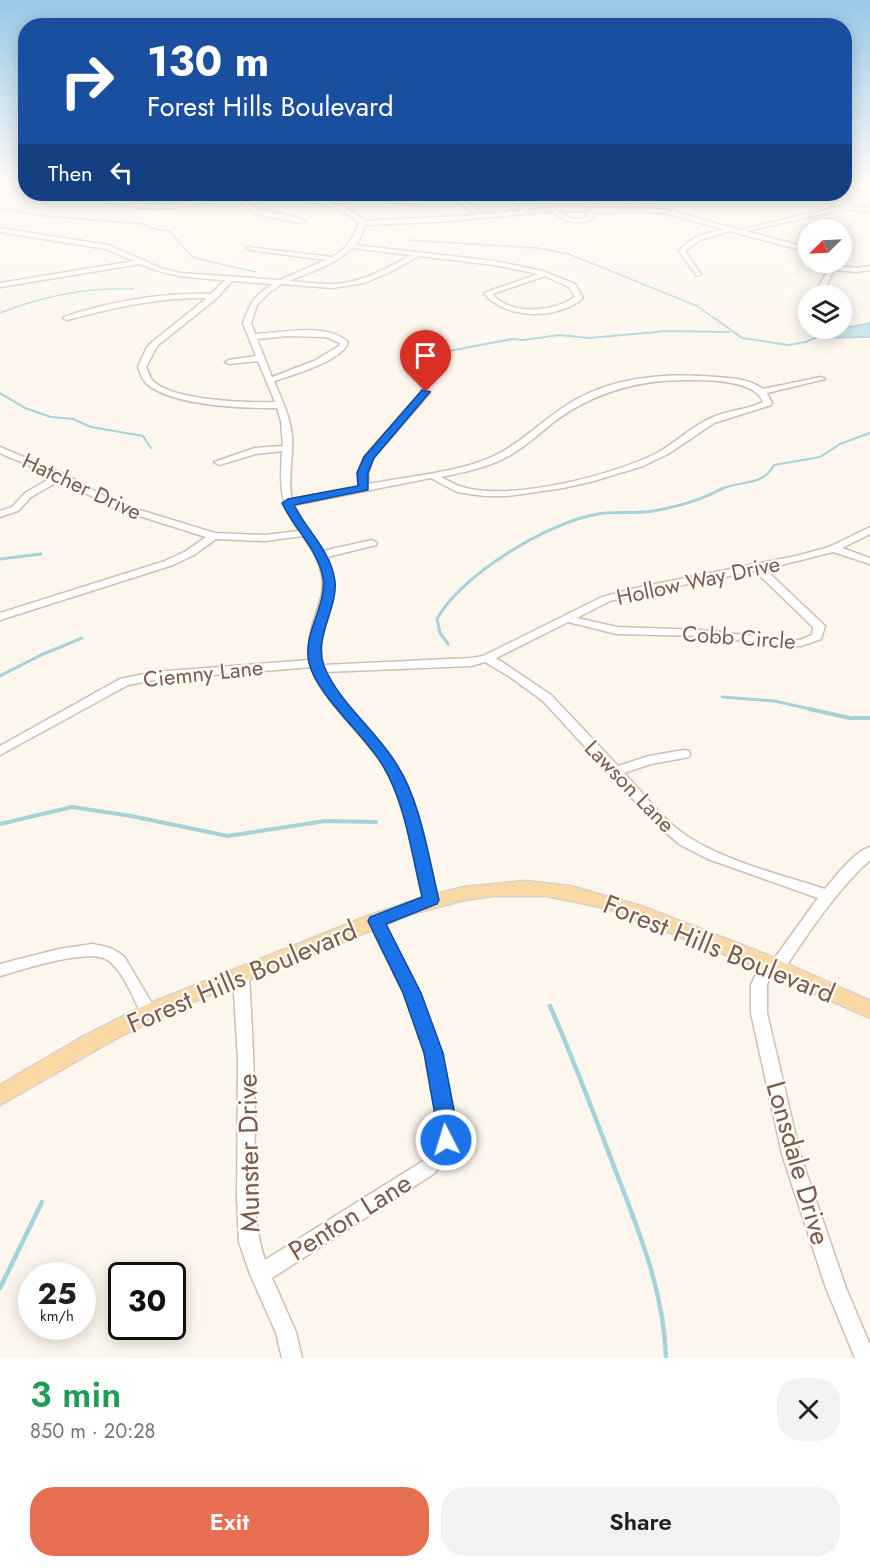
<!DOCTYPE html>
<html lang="en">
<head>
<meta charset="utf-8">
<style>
  body { margin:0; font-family:Jost,sans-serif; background:#f2f2f2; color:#202124; height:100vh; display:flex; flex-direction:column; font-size:22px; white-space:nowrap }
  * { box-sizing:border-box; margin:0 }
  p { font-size:20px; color:#757577 }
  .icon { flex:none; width:33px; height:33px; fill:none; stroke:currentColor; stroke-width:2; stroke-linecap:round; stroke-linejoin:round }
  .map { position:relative; height:1358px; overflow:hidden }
  .panel { display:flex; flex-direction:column; background:#fff; flex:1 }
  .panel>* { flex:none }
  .banner { position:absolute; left:18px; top:18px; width:834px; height:183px; border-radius:24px; box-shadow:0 3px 15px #0003; background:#1a4fa0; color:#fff; overflow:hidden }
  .needle { width:39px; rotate:246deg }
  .buttons { position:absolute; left:798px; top:219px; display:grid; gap:12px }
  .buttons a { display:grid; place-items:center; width:54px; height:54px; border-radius:50%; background:#fff; box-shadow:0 3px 15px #0003; font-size:30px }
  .speed { position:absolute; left:18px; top:1262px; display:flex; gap:12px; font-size:30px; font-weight:700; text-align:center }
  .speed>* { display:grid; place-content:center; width:78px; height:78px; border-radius:50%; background:#fff; box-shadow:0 3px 15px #0003; line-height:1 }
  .speed small { font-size:15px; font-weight:400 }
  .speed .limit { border:3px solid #111; border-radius:9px; background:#fff; color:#111 }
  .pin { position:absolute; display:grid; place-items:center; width:51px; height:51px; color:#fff; margin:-62px -26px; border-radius:50% 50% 50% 0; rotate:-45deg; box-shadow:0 0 6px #0007 }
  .pin .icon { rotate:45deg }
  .me { position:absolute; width:66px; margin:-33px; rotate:355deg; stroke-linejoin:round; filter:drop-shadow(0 0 4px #0008) }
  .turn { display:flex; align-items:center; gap:21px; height:126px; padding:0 30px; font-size:27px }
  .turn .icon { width:78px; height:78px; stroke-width:2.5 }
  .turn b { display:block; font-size:42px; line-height:51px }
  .then { display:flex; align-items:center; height:57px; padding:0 30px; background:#0003; gap:12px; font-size:22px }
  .round { display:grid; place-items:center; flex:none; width:63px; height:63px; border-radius:24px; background:#f2f2f2 }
  .summary { display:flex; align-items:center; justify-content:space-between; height:102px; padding:0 30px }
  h1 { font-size:36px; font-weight:600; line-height:45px; color:#1e9e55 }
  .primary-button { display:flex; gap:12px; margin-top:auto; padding:12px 30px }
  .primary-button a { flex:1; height:69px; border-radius:24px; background:#e76f51; color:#fff; font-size:24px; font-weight:600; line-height:69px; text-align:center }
  .primary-button a+a { background:#f2f2f2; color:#202124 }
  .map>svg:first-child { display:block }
  .water { fill:#bfe3e8; stroke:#a5d3da; stroke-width:1.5 }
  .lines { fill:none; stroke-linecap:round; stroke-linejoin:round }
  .stream-far4 { stroke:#a5d3da; stroke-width:1.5 }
  .stream-far3 { stroke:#a5d3da; stroke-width:2 }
  .stream-far2 { stroke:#a5d3da; stroke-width:3 }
  .stream-far1 { stroke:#a5d3da; stroke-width:4 }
  .stream { stroke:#a5d3da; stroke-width:4.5 }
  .minor-casing { stroke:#d1beb0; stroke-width:3 }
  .major-casing { stroke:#dad1cd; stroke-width:3 }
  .minor { fill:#fff; fill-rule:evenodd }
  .major { fill:#fbd9a5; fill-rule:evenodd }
  .route { fill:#1a73e8; stroke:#114b97; stroke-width:1.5 }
  .labels { text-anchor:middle; stroke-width:4.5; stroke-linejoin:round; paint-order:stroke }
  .street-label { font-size:22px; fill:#7a5c4d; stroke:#fffaf3 }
  .near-street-label { font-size:27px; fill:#7a5c4d; stroke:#fffaf3 }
</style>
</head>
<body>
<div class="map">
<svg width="870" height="1358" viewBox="0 0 870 1358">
  <rect width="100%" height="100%" fill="#fdf6ec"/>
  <path class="water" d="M 870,323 L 870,337 L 823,338 L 817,336 L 816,333 Z"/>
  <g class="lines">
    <g class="stream-far4">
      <path d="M 358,194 L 372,199 L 422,207"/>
      <path d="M 0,208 L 44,216 L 144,224 L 154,229 L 169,231 L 194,258 L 256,272"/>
      <path d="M 407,240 L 537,248 L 569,254 L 697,306 L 715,319"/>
      <path d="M 0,313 C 43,296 87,287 133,289"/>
    </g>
    <g class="stream-far3">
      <path d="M 713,317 L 742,338 L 788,345 L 806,342 L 819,336"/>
      <path d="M 449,351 L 512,339 L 523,340 L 559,335 L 589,338 L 667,331 L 729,332"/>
      <path d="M 0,393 L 25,408 L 51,417 L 73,419 L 91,427 L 143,436 L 151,448"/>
      <path d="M 720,490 C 740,479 762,488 774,465 L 820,457 L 840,444 L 870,433"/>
    </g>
    <g class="stream-far2">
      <path d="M 0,559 L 41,554"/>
      <path d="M 448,644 L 440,633 L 437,619 C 461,575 548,522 598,514 C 616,511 635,514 653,511 C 676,507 702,500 723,488"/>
      <path d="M 0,676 L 41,655 L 82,638"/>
      <path d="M 722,697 L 774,701 L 815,710"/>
    </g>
    <g class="stream-far1">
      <path d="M 809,709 L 850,718 L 870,718"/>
      <path d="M 0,824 L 72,807 L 131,816 L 228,836 L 325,821 L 376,822"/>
    </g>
    <g class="stream">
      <path d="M 550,1006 C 573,1058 593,1111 613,1164 C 637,1227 664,1289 666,1358"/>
      <path d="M 0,1288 L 42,1202"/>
    </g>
    <defs>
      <g id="minor">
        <path d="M 844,192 L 851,201 L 848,206 L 870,208 L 870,212 L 844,209 L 746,231 L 808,248 L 808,252 L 730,231 L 700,240 L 685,251 L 701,274 L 698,276 L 696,275 L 679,251 C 690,237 706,233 723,229 L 664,213 L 593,212 L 591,220 C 576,225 564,222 553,211 L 439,222 L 365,225 L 359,241 L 355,245 L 494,261 L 543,271 L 575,284 L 583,298 C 558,320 505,320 484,293 L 538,274 L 494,265 L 419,256 L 390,272 L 364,283 L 332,288 L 282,284 L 270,292 L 257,305 L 251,323 L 255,334 C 283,333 325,322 348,342 C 344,360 291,376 274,381 C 283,403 294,424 292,448 C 292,465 288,482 292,499 L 359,486 L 358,473 L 364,457 L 423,390 L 426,389 L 430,392 L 429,394 L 373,458 L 368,473 L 369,484 C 409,476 457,473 494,456 C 524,442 547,415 577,399 C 619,376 669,373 715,377 C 732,378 750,379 763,389 L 821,377 L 825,379 L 767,393 L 772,403 L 771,405 L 714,423 L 668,454 L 643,466 L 594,481 L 563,488 L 508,496 L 484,496 L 457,492 L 431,478 L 294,505 L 302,521 L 323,551 L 372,540 L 377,543 L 376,545 L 327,557 C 347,599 313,625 323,665 L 471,658 L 483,656 L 602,597 L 636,588 L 796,556 L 829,547 L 870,527 L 870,534 L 842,548 L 870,558 L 870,564 L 833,552 L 765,569 L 825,626 L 821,639 L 801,646 L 789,646 L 701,636 L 617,634 L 568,622 L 496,658 L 551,695 L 618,766 L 649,756 L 684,750 L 689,751 L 690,754 L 689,757 L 651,764 L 624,773 C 645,795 665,823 690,838 C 728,862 782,875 825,889 C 835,877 855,851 870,847 L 870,860 C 835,892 809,932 783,971 L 777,973 L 772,971 L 767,985 L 767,1013 L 800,1154 L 846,1288 L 870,1345 L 870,1358 L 855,1358 L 826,1288 L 782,1154 L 751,1013 L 751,985 L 763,959 L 768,957 L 774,959 L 818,898 L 708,859 L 679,844 L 655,823 L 543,701 L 510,677 L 485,662 L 471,666 L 325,672 C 340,708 375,731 396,764 C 421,804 427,854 438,900 L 436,904 L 431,905 L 426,904 L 424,900 C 413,855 408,803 382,763 C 360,730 325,705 312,667 L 154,680 L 128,685 L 0,755 L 0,746 L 120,679 L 154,672 L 310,660 C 303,605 347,597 303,536 L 265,541 L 216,539 L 194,555 L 173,565 L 0,620 L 0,613 L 165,561 L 186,551 L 206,537 L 111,507 L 61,480 L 31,497 L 18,511 L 0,517 L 0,511 L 12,507 L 25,493 L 54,476 L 0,453 L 0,447 L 64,474 L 117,503 L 215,533 L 265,535 L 299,531 C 279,502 280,485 282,451 L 256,454 L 219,465 L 214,462 L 255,448 L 283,446 L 281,421 L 277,408 C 243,408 173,406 147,384 C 142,380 140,372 138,367 L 146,349 L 151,343 L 207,298 C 158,297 113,308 67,320 L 63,318 C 72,313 84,311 94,308 C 133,298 172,293 211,294 L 225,280 C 195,278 168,277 140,264 L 0,287 L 0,283 L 134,261 L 106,249 L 0,232 L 0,228 L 108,245 L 163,269 L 181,273 L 280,280 L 326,260 L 250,250 L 247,248 L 248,247 L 332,257 C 347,249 353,239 359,223 C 334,197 279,199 244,196 L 243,199 C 261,216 285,211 305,221 L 302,223 C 279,219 253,217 237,199 L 239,196 L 233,194 C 271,194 337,193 364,221 L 477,215 L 448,194 L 454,194 L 484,214 L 523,210 L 508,194 L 514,194 L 529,210 L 554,207 L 664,209 L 740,230 L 842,206 L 845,201 L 841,194 ZM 559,211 L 587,211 L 586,218 L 571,219 ZM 352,248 L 411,255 C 386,269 361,283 332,284 C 318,284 303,282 289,281 C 310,272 335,265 352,248 ZM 545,276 L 569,287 L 575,297 C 553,312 511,316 492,294 ZM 232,281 L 273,284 C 255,294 250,304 243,323 L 256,356 L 229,360 L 225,362 L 229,364 L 258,361 L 275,402 C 247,403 172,401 152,380 C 150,377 148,371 146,367 L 157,346 L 217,298 ZM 287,336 L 326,337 L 340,343 L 339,346 L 314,361 L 272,377 L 257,339 ZM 661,381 C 685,380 754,375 763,402 C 747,410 728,410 711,418 C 690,427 674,445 653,455 C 608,476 515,500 466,488 C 457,486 449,481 441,477 C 464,472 487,468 507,457 C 525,447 540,433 555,421 C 588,397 622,385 661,381 ZM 755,571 L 813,627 L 812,635 L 800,640 L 789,640 L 701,630 L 617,627 L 577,618 L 610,601 L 637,594 Z"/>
        <path d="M 90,194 C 101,193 115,200 127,202 C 148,205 169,205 189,202 C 202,201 214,193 226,194 C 194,212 121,214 90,194 Z"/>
        <path d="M 826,262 L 832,262 L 834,266 L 857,268 L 870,266 L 870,270 L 857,272 L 834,270 L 822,295 L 816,295 L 815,293 L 829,268 Z"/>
        <path d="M 376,915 L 381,917 L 420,993 L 441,1053 L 454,1115 L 455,1140 L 435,1173 L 272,1278 L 296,1332 L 302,1358 L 282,1358 L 276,1333 L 250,1274 L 239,1242 L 237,1199 L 238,1060 L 233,977 L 235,973 L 241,971 L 247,973 L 249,977 C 252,1024 254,1071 255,1119 C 255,1165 250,1216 265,1260 L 423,1161 L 437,1139 L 436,1115 L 425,1053 L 404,993 L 368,921 L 371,917 Z"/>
        <path d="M 92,944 C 105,946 115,948 125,958 L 157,1012 L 155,1017 L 149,1018 L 143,1017 C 133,999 125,974 109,961 C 91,946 22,970 0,976 L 0,964 L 59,949 Z"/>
      </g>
      <path id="major" d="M 525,881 L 570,886 L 641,906 L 770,956 L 870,1001 L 870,1018 L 734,958 L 609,909 L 547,896 L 494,896 L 464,900 L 412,914 L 190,1003 L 117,1038 L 0,1105 L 0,1085 L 84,1036 L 141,1007 L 370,915 L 428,896 L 464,887 Z"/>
    </defs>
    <use href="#minor" class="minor-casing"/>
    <use href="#major" class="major-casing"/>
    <use href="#minor" class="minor"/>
    <use href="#major" class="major"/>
  </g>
  <linearGradient id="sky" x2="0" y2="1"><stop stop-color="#97c7e8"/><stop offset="0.49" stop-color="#fefbf6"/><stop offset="1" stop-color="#fefbf6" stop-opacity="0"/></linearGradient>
  <rect width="870" height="375" fill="url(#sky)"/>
  <path class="route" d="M 422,390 L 430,392 L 374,458 L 368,473 L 368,490 L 294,505 C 307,531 331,551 335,581 C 338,608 313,639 324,666 C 339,703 376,730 397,765 C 420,800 429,859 439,900 L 437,904 L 386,924 L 421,993 L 443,1053 L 455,1115 L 456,1140 L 453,1146 L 446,1148 L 439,1146 L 436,1140 L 435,1115 L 424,1053 L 403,993 L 368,921 L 370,917 L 422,897 C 412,856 405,802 383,766 C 365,735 317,696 309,663 C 302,634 327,606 323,578 C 318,549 294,529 282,503 L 288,499 L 358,486 L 357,473 L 364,457 Z"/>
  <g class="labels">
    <g class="street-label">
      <text transform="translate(82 486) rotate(25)" y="8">Hatcher Drive</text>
      <text transform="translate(698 580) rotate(-12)" y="8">Hollow Way Drive</text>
      <text transform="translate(739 637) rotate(4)" y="8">Cobb Circle</text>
      <text transform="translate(203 673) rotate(-6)" y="8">Ciemny Lane</text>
      <text transform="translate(630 786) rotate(46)" y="8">Lawson Lane</text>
    </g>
    <g class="near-street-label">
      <text transform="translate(719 949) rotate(22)" y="9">Forest Hills Boulevard</text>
      <text transform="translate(242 977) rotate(-23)" y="9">Forest Hills Boulevard</text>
      <text transform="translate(249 1153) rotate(-91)" y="9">Munster Drive</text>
      <text transform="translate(798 1163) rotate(74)" y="9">Lonsdale Drive</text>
      <text transform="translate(350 1217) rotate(-32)" y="9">Penton Lane</text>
    </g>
  </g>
</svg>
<div class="buttons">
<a><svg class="needle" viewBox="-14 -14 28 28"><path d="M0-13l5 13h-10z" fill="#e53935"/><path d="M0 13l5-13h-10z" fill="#757577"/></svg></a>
<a><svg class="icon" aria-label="layers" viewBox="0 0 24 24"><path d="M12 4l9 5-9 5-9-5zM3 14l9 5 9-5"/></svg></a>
</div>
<div class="speed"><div>25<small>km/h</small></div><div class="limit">30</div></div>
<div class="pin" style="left:426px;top:392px;background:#d93025"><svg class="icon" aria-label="arrive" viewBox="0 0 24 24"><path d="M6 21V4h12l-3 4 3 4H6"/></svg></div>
<svg class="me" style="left:446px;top:1140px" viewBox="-20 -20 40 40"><circle r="17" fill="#1a73e8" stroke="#fff" stroke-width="3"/><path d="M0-11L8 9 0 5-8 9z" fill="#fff"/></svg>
<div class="banner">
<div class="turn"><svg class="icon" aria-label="right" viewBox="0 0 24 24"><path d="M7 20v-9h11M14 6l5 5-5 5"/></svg><div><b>130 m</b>Forest Hills Boulevard</div></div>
<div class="then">Then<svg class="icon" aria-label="left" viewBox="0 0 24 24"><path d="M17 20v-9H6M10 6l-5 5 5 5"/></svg></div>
</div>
</div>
<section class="panel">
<div class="summary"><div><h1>3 min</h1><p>850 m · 20:28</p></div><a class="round"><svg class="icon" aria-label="close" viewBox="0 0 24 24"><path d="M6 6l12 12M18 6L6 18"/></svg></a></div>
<div class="primary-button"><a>Exit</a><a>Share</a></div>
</section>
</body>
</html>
